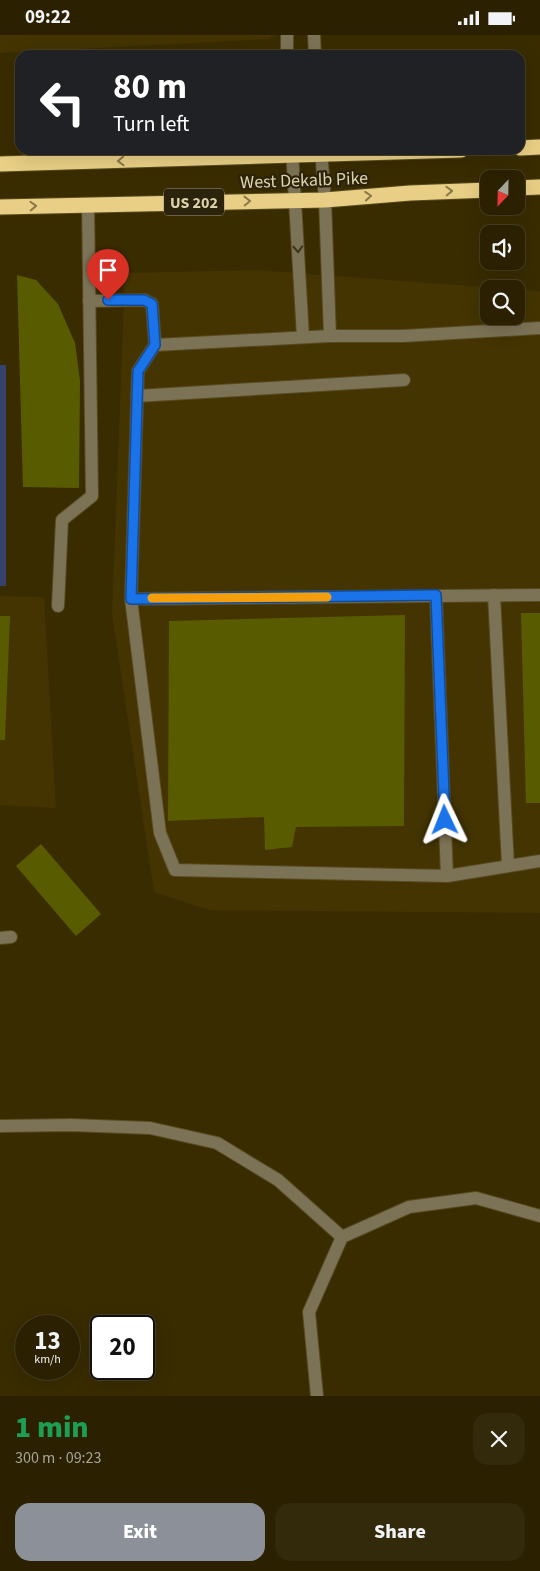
<!DOCTYPE html>
<html lang="en">
<head>
<meta charset="utf-8">
<style>
  body { margin:0; font-family:"Source Sans 3",sans-serif; background:#33290b; color:#f1f3f6; height:100vh; display:flex; flex-direction:column; font-size:19px; white-space:nowrap }
  * { box-sizing:border-box; margin:0 }
  p { font-size:16px; color:#a6a399 }
  .icon { flex:none; width:28px; height:28px; fill:none; stroke:currentColor; stroke-width:2; stroke-linecap:round; stroke-linejoin:round }
  .map { position:relative; height:1361px; overflow:hidden }
  .details { display:flex; flex-direction:column; background:#2b2101; flex:1 }
  .details>* { flex:none }
  .top-card { position:absolute; left:15px; top:15px; width:510px; height:105px; border-radius:15px; box-shadow:0 5px 20px #0002,0 0 0 1px #473e23; background:#202124; color:#fff; overflow:hidden }
  .needle { width:32px; rotate:202deg }
  .fabs { position:absolute; left:480px; top:135px; display:grid; gap:10px }
  .fabs a { display:grid; place-items:center; width:45px; height:45px; border-radius:10px; background:#2b2101; box-shadow:0 5px 20px #0002,0 0 0 1px #473e23; font-size:25px }
  .speed { position:absolute; left:15px; top:1280px; display:flex; gap:10px; font-size:25px; font-weight:700; text-align:center }
  .speed>* { display:grid; place-content:center; width:65px; height:65px; border-radius:50%; background:#2b2101; box-shadow:0 5px 20px #0002,0 0 0 1px #473e23; line-height:1 }
  .speed small { font-size:12px; font-weight:400 }
  .speed .limit { border:2px solid #111; border-radius:8px; background:#fff; color:#111 }
  .pin { position:absolute; display:grid; place-items:center; width:42px; height:42px; color:#fff; margin:-51px -21px; border-radius:50% 50% 50% 0; rotate:-45deg; box-shadow:0 0 5px #0007 }
  .pin .icon { rotate:45deg }
  .me { position:absolute; width:55px; margin:-28px; rotate:358deg; stroke-linejoin:round; filter:drop-shadow(0 0 4px #0008) }
  .turn { display:flex; align-items:center; gap:18px; height:105px; padding:0 15px; font-size:22px }
  .turn .icon { width:65px; height:65px; stroke-width:2.5 }
  .turn b { display:block; font-size:35px; line-height:42px }
  .round { display:grid; place-items:center; flex:none; width:52px; height:52px; border-radius:15px; background:#33290b }
  .summary { display:flex; align-items:center; justify-content:space-between; height:85px; padding:0 15px }
  h1 { font-size:30px; font-weight:800; line-height:38px; color:#1e9e55 }
  .cta { display:flex; gap:10px; margin-top:auto; padding:10px 15px }
  .cta a { flex:1; height:58px; border-radius:15px; background:#8c9099; color:#fff; font-size:20px; font-weight:800; line-height:58px; text-align:center }
  .cta a+a { background:#33290b; color:#f1f3f6 }
  .status { display:flex; justify-content:space-between; align-items:center; height:35px; padding:0 25px; background:#2b2101; direction:ltr }
  .status svg { height:14px; fill:currentColor }
  .map>svg:first-child { display:block }
  .built { fill:#433402 }
  .green { fill:#36426b }
  .building { fill:#595b00 }
  .lines { fill:none; stroke-linecap:round; stroke-linejoin:round }
  .minor-casing { stroke:#574a20; stroke-width:14 }
  .highway-casing { stroke:#574a20; stroke-width:17 }
  .minor { stroke:#7c7255; stroke-width:12 }
  .highway { stroke:#e9cf85; stroke-width:15 }
  .oneway { stroke:#8a7948 }
  .oneway2 { stroke:#3b331a }
  .route-casing { stroke:#114b97; stroke-width:12 }
  .route { stroke:#1a73e8; stroke-width:9 }
  .slow { stroke:#f59e0b; stroke-width:9 }
  .labels { text-anchor:middle; stroke-width:4.5; stroke-linejoin:round; paint-order:stroke }
  .shield { fill:#2b230b; stroke:#a89e7c; stroke-width:1 }
  .shield-label { font-size:16px; font-weight:bold; fill:#ded2ad }
  .street-label { font-size:18px; fill:#ded2ad; stroke:#2b230b }
</style>
</head>
<body>
<div class="status"><b>09:22</b><svg viewBox="0 0 49 12"><path d="M0 12V9h3v3zM5 12V6h3v6zM10 12V3h3v9zM15 12V0h3v12zM26 1h20v11H26zM47 4h2v5h-2z"/></svg></div>
<div class="map">
<svg width="540" height="1361" viewBox="0 0 540 1361">
  <rect width="100%" height="100%" fill="#392c01"/>
  <g class="built">
    <path d="M 0,0 L 275,0 L 269,4 L 0,18 Z"/>
    <path d="M 256,235 L 510,254 L 489,254 L 489,281 L 516,281 L 516,254 L 540,256 L 540,878 L 209,875 L 154,857 L 112,579 L 125,238 Z"/>
    <path d="M 0,561 L 44,562 L 56,773 L 0,770 Z"/>
  </g>
  <rect class="green" x="0" y="330" width="6" height="221"/>
  <g class="building">
    <path d="M 17,240 L 36,245 L 58,269 L 75,308 L 80,346 L 79,453 L 23,452 Z"/>
    <path d="M 521,578 L 540,578 L 540,768 L 526,768 Z"/>
    <path d="M 405,580 L 404,791 L 296,792 L 292,812 L 265,815 L 264,782 L 168,786 L 169,586 Z"/>
    <path d="M 0,581 L 10,581 L 5,705 L 0,705 Z"/>
    <path d="M 41,809 L 101,879 L 76,901 L 16,831 Z"/>
  </g>
  <g class="lines">
    <defs>
      <g id="minor">
        <path d="M 287,0 L 287,20"/>
        <path d="M 314,0 L 315,20"/>
        <path d="M 292,115 L 303,302"/>
        <path d="M 321,115 L 325,165 L 330,301"/>
        <path d="M 89,266 L 144,265 L 152,269 L 155,310"/>
        <path d="M 540,293 L 403,301 L 330,301 L 155,310 L 138,336 L 131,564 L 540,560"/>
        <path d="M 137,361 L 404,345"/>
        <path d="M 494,560 L 508,831"/>
        <path d="M 131,564 L 160,798 L 175,835 L 447,841 L 436,561"/>
        <path d="M 58,571 L 62,485 L 92,461 L 88,169"/>
        <path d="M 447,841 L 540,826"/>
        <path d="M 0,903 L 11,902"/>
        <path d="M 0,1091 L 71,1090 L 150,1093 L 217,1108 L 278,1145 L 342,1202"/>
        <path d="M 317,1361 L 309,1277 L 342,1202 L 409,1172 L 476,1163 L 540,1181"/>
      </g>
      <g id="highway">
        <path d="M 520,113 L 540,112"/>
        <path d="M 0,129 L 461,115"/>
        <path d="M 516,153 L 540,152"/>
        <path d="M 0,172 L 325,165 L 410,158 L 489,155"/>
      </g>
    </defs>
    <use href="#minor" class="minor-casing"/>
    <use href="#highway" class="highway-casing"/>
    <use href="#minor" class="minor"/>
    <use href="#highway" class="highway"/>
  </g>
  <defs><path id="oneway-chevron" d="M-2-3.5L2.5 0L-2 3.5" fill="none" stroke-width="1.6" stroke-linecap="round" stroke-linejoin="round" transform="scale(1.25)"/></defs>
  <g class="oneway">
    <use href="#oneway-chevron" transform="translate(121 126) rotate(178)"/>
    <use href="#oneway-chevron" transform="translate(449 156) rotate(-2)"/>
    <use href="#oneway-chevron" transform="translate(368 161) rotate(-5)"/>
    <use href="#oneway-chevron" transform="translate(247 166) rotate(-1)"/>
    <use href="#oneway-chevron" transform="translate(33 171) rotate(-2)"/>
  </g>
  <use class="oneway2" href="#oneway-chevron" transform="translate(298 214) rotate(87)"/>
  <g class="lines">
    <defs>
      <path id="route" d="M 108,265 L 144,265 L 152,269 L 155,310 L 138,336 L 131,564 L 436,560 L 445,785"/>
    </defs>
    <use href="#route" class="route-casing"/>
    <use href="#route" class="route"/>
    <path class="slow" d="M 152,563 L 327,562"/>
  </g>
  <g class="labels">
    <rect class="shield" x="164" y="153.5" width="60" height="27" rx="4"/>
    <g class="shield-label">
      <text x="194" y="173">US 202</text>
    </g>
    <g class="street-label">
      <text transform="translate(304 145) rotate(-2)" y="6">West Dekalb Pike</text>
    </g>
  </g>
</svg>
<div class="fabs">
<a><svg class="needle" viewBox="-14 -14 28 28"><path d="M0-13l5 13h-10z" fill="#e53935"/><path d="M0 13l5-13h-10z" fill="#a6a399"/></svg></a>
<a><svg class="icon" aria-label="sound" viewBox="0 0 24 24"><path d="M4 9h4l5-4v14l-5-4H4zM17 9q2 3 0 6"/></svg></a>
<a><svg class="icon" aria-label="search" viewBox="0 0 24 24"><circle cx="10" cy="10" r="6"/><path d="M15 15l6 6"/></svg></a>
</div>
<div class="speed"><div>13<small>km/h</small></div><div class="limit">20</div></div>
<div class="pin" style="left:108px;top:265px;background:#d93025"><svg class="icon" aria-label="arrive" viewBox="0 0 24 24"><path d="M6 21V4h12l-3 4 3 4H6"/></svg></div>
<svg class="me" style="left:445px;top:785px" viewBox="-20 -20 40 40"><path d="M0-17L14 15 0 8-14 15z" fill="#1a73e8" stroke="#fff" stroke-width="4"/></svg>
<div class="top-card">
<div class="turn"><svg class="icon" aria-label="left" viewBox="0 0 24 24"><path d="M17 20v-9H6M10 6l-5 5 5 5"/></svg><div><b>80 m</b>Turn left</div></div>
</div>
</div>
<section class="details">
<div class="summary"><div><h1>1 min</h1><p>300 m · 09:23</p></div><a class="round"><svg class="icon" aria-label="close" viewBox="0 0 24 24"><path d="M6 6l12 12M18 6L6 18"/></svg></a></div>
<div class="cta"><a>Exit</a><a>Share</a></div>
</section>
</body>
</html>
